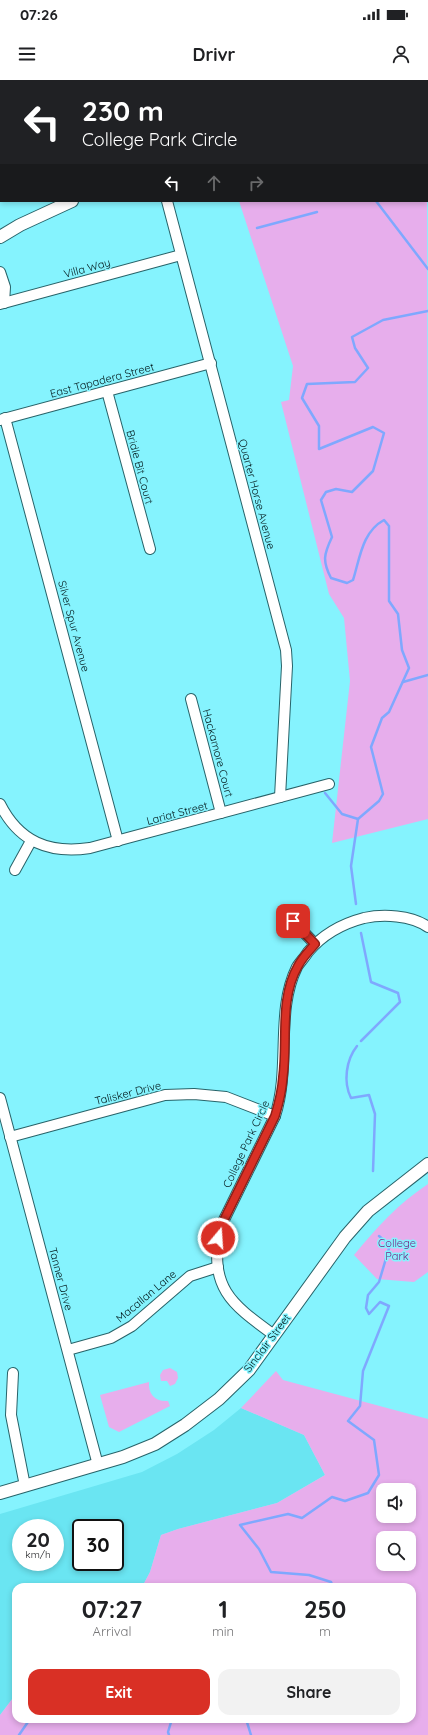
<!DOCTYPE html>
<html lang="en">
<head>
<meta charset="utf-8">
<style>
  body { margin:0; font-family:Quicksand,sans-serif; background:#f2f2f2; color:#202124; height:100vh; display:flex; flex-direction:column; font-size:15px; white-space:nowrap }
  * { box-sizing:border-box; margin:0 }
  p { font-size:13px; color:#757577 }
  .icon { flex:none; width:22px; height:22px; fill:none; stroke:currentColor; stroke-width:2; stroke-linecap:round; stroke-linejoin:round }
  .map { position:relative; flex:1; overflow:hidden }
  .sheet { position:absolute; left:12px; top:1503px; width:404px; height:140px; display:flex; flex-direction:column; background:#fff; border-radius:12px; box-shadow:0 2px 6px #0003 }
  .sheet>* { flex:none }
  .guide { position:absolute; left:0px; top:0px; width:428px; height:122px; box-shadow:0 2px 6px #0003; background:#202124; color:#fff; overflow:hidden }
  .buttons { position:absolute; left:376px; top:1403px; display:grid; gap:8px }
  .buttons a { display:grid; place-items:center; width:40px; height:40px; border-radius:8px; background:#fff; box-shadow:0 2px 6px #0003; font-size:20px }
  .speed { position:absolute; left:12px; top:1439px; display:flex; gap:8px; font-size:20px; font-weight:700; text-align:center }
  .speed>* { display:grid; place-content:center; width:52px; height:52px; border-radius:50%; background:#fff; box-shadow:0 2px 6px #0003; line-height:1 }
  .speed small { font-size:10px; font-weight:400 }
  .speed .limit { border:2px solid #111; border-radius:6px; background:#fff; color:#111 }
  .pin { position:absolute; display:grid; place-items:center; width:34px; height:34px; color:#fff; margin:-17px; border-radius:8px; box-shadow:0 2px 6px #0006 }
  .me { position:absolute; width:44px; margin:-22px; rotate:18deg; stroke-linejoin:round; filter:drop-shadow(0 0 3px #0008) }
  .turn { display:flex; align-items:center; gap:14px; height:84px; padding:0 16px; font-size:18px }
  .turn .icon { width:52px; height:52px; stroke-width:2.5 }
  .turn b { display:block; font-size:28px; line-height:34px }
  .lanes { display:flex; align-items:center; height:38px; padding:0 16px; background:#0003; justify-content:center; gap:20px; direction:ltr }
  .lanes .off { opacity:.35 }
  .eta { display:flex; justify-content:space-evenly; align-items:center; height:68px; text-align:center }
  .eta b { font-size:24px; font-weight:700; line-height:28px }
  .button { display:flex; gap:8px; margin-top:auto; padding:8px 16px }
  .button a { flex:1; height:46px; border-radius:12px; background:#d93025; color:#fff; font-size:16px; font-weight:700; line-height:46px; text-align:center }
  .button a+a { background:#f2f2f2; color:#202124 }
  .status { display:flex; justify-content:space-between; align-items:center; height:28px; padding:0 20px; background:#fff; direction:ltr }
  .status svg { height:11px; fill:currentColor }
  header { display:flex; justify-content:space-between; align-items:center; height:52px; padding:0 16px; background:#fff; font-size:18px; font-weight:700 }
  .map>svg:first-child { display:block }
  .built { fill:#6ae5f2; fill-rule:evenodd }
  .green { fill:#e7aeec; fill-rule:evenodd }
  .lines { fill:none; stroke-linecap:round; stroke-linejoin:round }
  .stream { stroke:#7fa8fe; stroke-width:2.5 }
  .minor-casing { stroke:#286369; stroke-width:12 }
  .tertiary-casing { stroke:#286369; stroke-width:14 }
  .minor { stroke:#fff; stroke-width:10 }
  .tertiary { stroke:#fff; stroke-width:12 }
  .route-casing { stroke:#8d1f18; stroke-width:10 }
  .route { stroke:#d93025; stroke-width:7 }
  .labels { text-anchor:middle; stroke-width:3; stroke-linejoin:round; paint-order:stroke }
  .street-label { font-size:11px; fill:#02181b; stroke:#85f3fe }
  .park-label { font-size:11px; fill:#7a2582; stroke:#85f3fe }
</style>
</head>
<body>
<div class="status"><b>07:26</b><svg viewBox="0 0 49 12"><path d="M0 12V9h3v3zM5 12V6h3v6zM10 12V3h3v9zM15 12V0h3v12zM26 1h20v11H26zM47 4h2v5h-2z"/></svg></div>
<header><svg class="icon" aria-label="menu" viewBox="0 0 24 24"><path d="M4 6h16M4 12h16M4 18h16"/></svg>Drivr<svg class="icon" aria-label="person" viewBox="0 0 24 24"><circle cx="12" cy="8" r="4"/><path d="M4 21q1-7 8-7t8 7"/></svg></header>
<div class="map">
<svg width="428" height="1655" viewBox="0 0 428 1655">
  <rect width="100%" height="100%" fill="#85f3fe"/>
  <path class="built" d="M 241,1328 L 304,1355 L 325,1395 L 277,1423 L 178,1449 L 161,1455 L 150,1492 L 142,1507 L 16,1507 L 16,1614 L 0,1635 L 0,1434 L 142,1392 L 177,1374 L 214,1350 ZM 21,1448 L 55,1448 L 55,1482 L 21,1482 ZM 81,1448 L 115,1448 L 115,1482 L 81,1482 Z"/>
  <g class="green">
    <path d="M 290,0 L 428,0 L 428,41 L 427,1 Z"/>
    <path d="M 427,74 L 428,739 L 332,763 L 350,601 L 344,538 L 329,514 L 281,322 L 289,320 L 293,286 L 239,121 L 427,121 Z"/>
    <path d="M 428,1104 L 428,1192 L 414,1202 L 377,1199 L 354,1175 C 377,1147 398,1124 428,1104 Z"/>
    <path d="M 170,1288 L 177,1292 L 178,1298 L 175,1304 L 170,1306 L 167,1301 L 161,1301 L 160,1295 L 163,1290 Z"/>
    <path d="M 276,1291 L 283,1300 L 428,1339 L 428,1655 L 0,1655 L 0,1635 L 16,1614 L 16,1639 L 412,1639 L 412,1507 L 142,1507 L 150,1492 L 161,1455 L 178,1449 L 277,1423 L 325,1395 L 304,1355 L 241,1328 ZM 383,1410 L 409,1410 L 409,1436 L 383,1436 ZM 383,1458 L 409,1458 L 409,1484 L 383,1484 Z"/>
    <path d="M 149,1302 C 148,1314 155,1322 168,1321 L 170,1326 L 119,1352 L 109,1347 L 100,1315 Z"/>
  </g>
  <g class="lines">
    <g class="stream">
      <path d="M 329,0 L 329,1"/>
      <path d="M 376,121 L 428,189"/>
      <path d="M 257,148 L 317,132"/>
      <path d="M 403,602 L 428,595"/>
      <path d="M 325,713 L 342,734 L 358,739"/>
      <path d="M 356,824 L 351,786 L 358,739 L 379,721 L 383,714 L 371,667 L 382,638 L 389,632 L 409,588 L 402,570 L 398,534 L 389,521 L 389,446 L 384,440 C 362,452 360,478 353,500 L 347,503 L 331,498 C 322,481 324,474 332,457 L 321,420 L 326,412 L 336,409 L 352,412 L 373,391 L 384,353 L 373,347 L 319,369 L 319,346 L 302,318 L 307,304 L 355,302 L 368,288 L 355,268 L 352,257 L 383,240 L 428,231"/>
      <path d="M 361,961 L 400,922 L 398,913 L 371,902 L 361,853"/>
      <path d="M 357,966 C 346,980 343,1002 351,1018 L 369,1015 L 375,1034 L 373,1091"/>
      <path d="M 333,1507 L 331,1502 L 309,1495 L 271,1492 L 259,1469 L 240,1445 L 288,1434 L 302,1438 L 332,1417 L 345,1421 L 368,1413 L 379,1395 L 374,1360 L 348,1341 L 360,1326 L 363,1291 L 389,1226 L 380,1222 L 369,1234 L 366,1228 L 368,1215 L 379,1202 L 390,1165 L 379,1156"/>
      <path d="M 246,1639 L 251,1655"/>
      <path d="M 19,1655 L 30,1639"/>
      <path d="M 169,1655 L 168,1652 L 172,1639"/>
    </g>
    <defs>
      <g id="minor">
        <path d="M 134,0 L 135,1"/>
        <path d="M 193,1 L 197,0"/>
        <path d="M 0,63 L 1,62"/>
        <path d="M 167,121 L 286,570 L 287,586 L 280,717"/>
        <path d="M 0,192 L 5,207 L 4,223"/>
        <path d="M 0,224 L 181,175"/>
        <path d="M 107,311 L 150,469"/>
        <path d="M 5,338 L 118,761"/>
        <path d="M 0,340 L 211,283"/>
        <path d="M 191,619 L 221,733"/>
        <path d="M 0,724 C 19,762 49,774 90,768 L 329,704"/>
        <path d="M 15,790 L 31,761"/>
        <path d="M 293,841 L 315,864"/>
        <path d="M 0,1018 L 98,1385"/>
        <path d="M 10,1057 L 165,1015 L 194,1014 L 226,1017 L 275,1036"/>
        <path d="M 274,1255 C 230,1223 209,1208 220,1148 L 275,1036 C 291,988 275,931 297,887 C 300,882 305,877 308,872 C 323,854 341,844 364,838 C 383,834 411,835 428,847"/>
        <path d="M 68,1270 L 111,1258 L 132,1246 L 190,1196 L 218,1187"/>
        <path d="M 13,1293 L 11,1335 L 25,1406"/>
      </g>
      <g id="tertiary">
        <path d="M 427,60 L 428,60"/>
        <path d="M 0,157 L 20,145 L 72,121"/>
        <path d="M 0,1413 L 123,1377 L 155,1364 L 185,1345 L 219,1319 L 249,1290 L 345,1157 L 368,1131 L 428,1084"/>
      </g>
    </defs>
    <use href="#minor" class="minor-casing"/>
    <use href="#tertiary" class="tertiary-casing"/>
    <use href="#minor" class="minor"/>
    <use href="#tertiary" class="tertiary"/>
  </g>
  <g class="lines">
    <defs>
      <path id="route" d="M 218,1158 L 220,1148 L 275,1036 C 279,1023 282,1011 283,997 C 288,961 279,919 298,886 C 302,878 309,871 315,864 L 293,841"/>
    </defs>
    <use href="#route" class="route-casing"/>
    <use href="#route" class="route"/>
  </g>
  <g class="labels">
    <g class="street-label">
      <text transform="translate(87 188) rotate(-15)" y="4">Villa Way</text>
      <text transform="translate(102 300) rotate(-15)" y="4">East Tapadera Street</text>
      <text transform="translate(140 387) rotate(75)" y="4">Bridle Bit Court</text>
      <text transform="translate(257 414) rotate(75)" y="4">Quarter Horse Avenue</text>
      <text transform="translate(74 546) rotate(75)" y="4">Silver Spur Avenue</text>
      <text transform="translate(218 673) rotate(75)" y="4">Hackamore Court</text>
      <text transform="translate(177 733) rotate(-15)" y="4">Lariat Street</text>
      <text transform="translate(128 1013) rotate(-14)" y="4">Talisker Drive</text>
      <text transform="translate(246 1064) rotate(-65)" y="4">College Park Circle</text>
      <text transform="translate(61 1199) rotate(75)" y="4">Tanner Drive</text>
      <text transform="translate(146 1216) rotate(-40)" y="4">Macallan Lane</text>
      <text transform="translate(267 1263) rotate(-53)" y="4">Sinclair Street</text>
    </g>
    <g class="park-label">
      <text x="397" y="1167">College<tspan x="397" dy="13">Park</tspan></text>
    </g>
  </g>
</svg>
<div class="buttons">
<a><svg class="icon" aria-label="sound" viewBox="0 0 24 24"><path d="M4 9h4l5-4v14l-5-4H4zM17 9q2 3 0 6"/></svg></a>
<a><svg class="icon" aria-label="search" viewBox="0 0 24 24"><circle cx="10" cy="10" r="6"/><path d="M15 15l6 6"/></svg></a>
</div>
<div class="speed"><div>20<small>km/h</small></div><div class="limit">30</div></div>
<div class="pin" style="left:293px;top:841px;background:#d93025"><svg class="icon" aria-label="arrive" viewBox="0 0 24 24"><path d="M6 21V4h12l-3 4 3 4H6"/></svg></div>
<svg class="me" style="left:218px;top:1158px" viewBox="-20 -20 40 40"><circle r="17" fill="#d93025" stroke="#fff" stroke-width="3"/><path d="M0-11L8 9 0 5-8 9z" fill="#fff"/></svg>
<div class="guide">
<div class="turn"><svg class="icon" aria-label="left" viewBox="0 0 24 24"><path d="M17 20v-9H6M10 6l-5 5 5 5"/></svg><div><b>230 m</b>College Park Circle</div></div>
<div class="lanes"><svg class="icon" aria-label="left" viewBox="0 0 24 24"><path d="M17 20v-9H6M10 6l-5 5 5 5"/></svg><svg class="icon off" aria-label="ahead" viewBox="0 0 24 24"><path d="M12 20V5M6 11l6-6 6 6"/></svg><svg class="icon off" aria-label="right" viewBox="0 0 24 24"><path d="M7 20v-9h11M14 6l5 5-5 5"/></svg></div>
</div>
<section class="sheet">
<div class="eta">
<div><b>07:27</b><p>Arrival</p></div>
<div><b>1</b><p>min</p></div>
<div><b>250</b><p>m</p></div>
</div>
<div class="button"><a>Exit</a><a>Share</a></div>
</section>
</div>
</body>
</html>
